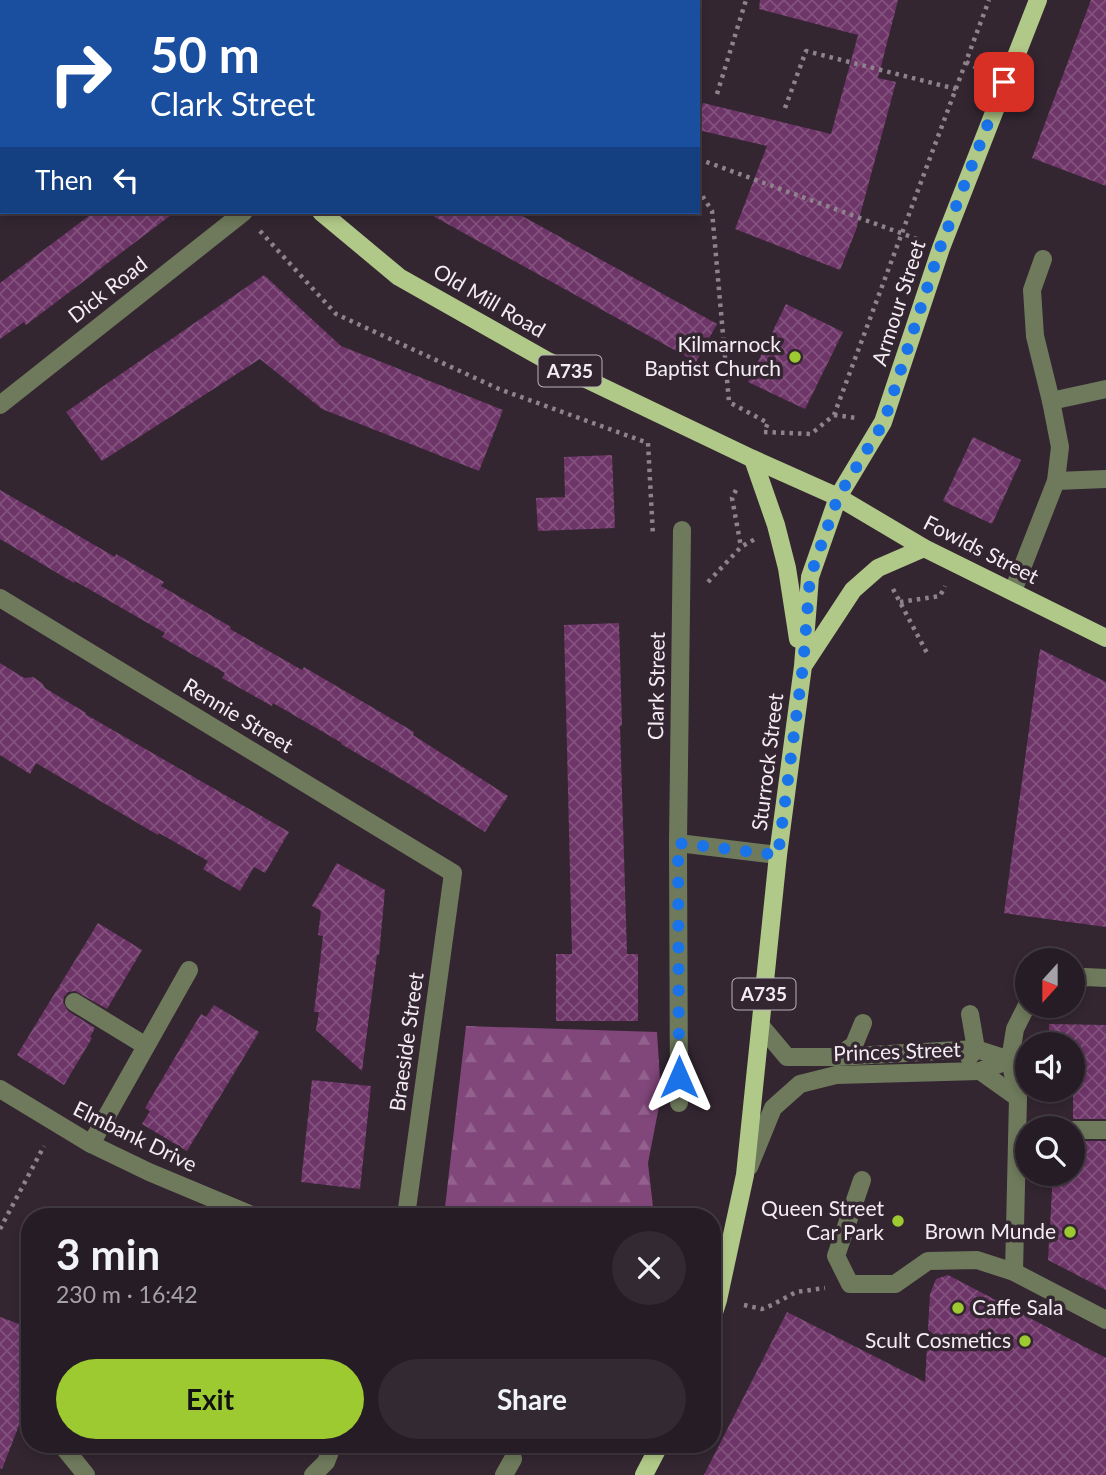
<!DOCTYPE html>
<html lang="en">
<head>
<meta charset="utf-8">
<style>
  body { margin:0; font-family:Lato,sans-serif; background:#322932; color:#f1f3f6; height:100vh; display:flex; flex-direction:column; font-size:26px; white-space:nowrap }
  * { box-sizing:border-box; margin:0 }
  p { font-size:23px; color:#a4a1a7 }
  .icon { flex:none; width:38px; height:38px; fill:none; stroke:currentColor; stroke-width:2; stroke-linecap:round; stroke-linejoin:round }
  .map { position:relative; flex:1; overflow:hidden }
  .panel { position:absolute; left:21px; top:1208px; width:700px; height:245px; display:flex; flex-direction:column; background:#261c25; border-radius:28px; box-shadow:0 4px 10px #0003,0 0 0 2px #423a42 }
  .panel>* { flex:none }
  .banner { position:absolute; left:0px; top:0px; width:700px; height:214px; box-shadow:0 4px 10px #0003,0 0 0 2px #423a42; background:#1a4fa0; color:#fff; overflow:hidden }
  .needle { width:46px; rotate:201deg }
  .buttons { position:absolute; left:1015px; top:948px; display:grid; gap:14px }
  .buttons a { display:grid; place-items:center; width:70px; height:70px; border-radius:50%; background:#261c25; box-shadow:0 4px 10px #0003,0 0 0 2px #423a42; font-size:35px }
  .pin { position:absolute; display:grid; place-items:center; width:60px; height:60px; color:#fff; margin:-30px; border-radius:14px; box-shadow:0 4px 10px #0006 }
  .me { position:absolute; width:77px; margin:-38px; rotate:0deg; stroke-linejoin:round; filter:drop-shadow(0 0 5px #0008) }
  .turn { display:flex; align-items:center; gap:24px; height:147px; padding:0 35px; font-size:32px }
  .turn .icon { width:91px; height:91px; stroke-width:2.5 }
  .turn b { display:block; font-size:49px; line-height:60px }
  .then { display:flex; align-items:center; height:66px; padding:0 35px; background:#0003; gap:14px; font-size:26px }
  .round { display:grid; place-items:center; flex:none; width:74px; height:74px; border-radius:37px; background:#322932 }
  .overview { display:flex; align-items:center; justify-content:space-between; height:119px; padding:0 35px }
  h1 { font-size:42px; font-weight:700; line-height:52px }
  .primary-button { display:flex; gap:14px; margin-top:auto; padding:14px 35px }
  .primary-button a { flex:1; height:80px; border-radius:42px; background:#9dca31; color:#111; font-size:28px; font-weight:700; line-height:80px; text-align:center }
  .primary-button a+a { background:#322932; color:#f1f3f6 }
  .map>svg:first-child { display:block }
  .forest { fill:url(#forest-firs) }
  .building { fill:url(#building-cross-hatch) }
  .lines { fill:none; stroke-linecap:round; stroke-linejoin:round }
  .path { stroke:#8e838c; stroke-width:4.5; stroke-dasharray:3.5 5; stroke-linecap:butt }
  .minor { stroke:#6e7a5b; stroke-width:18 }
  .major { stroke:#b1c988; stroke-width:18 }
  .route { stroke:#1a73e8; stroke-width:12; stroke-dasharray:0 21.6 }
  .poi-dot { fill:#9dca31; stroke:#332631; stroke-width:2.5 }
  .labels { text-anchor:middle; stroke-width:7; stroke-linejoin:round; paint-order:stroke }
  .shield { fill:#332631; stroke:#bab1b9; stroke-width:2 }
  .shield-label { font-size:19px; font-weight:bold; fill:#f4ecf3 }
  .street-label { font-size:21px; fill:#f4ecf3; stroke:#332631 }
  .poi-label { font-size:21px; fill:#f4ecf3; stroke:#332631; text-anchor:end }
</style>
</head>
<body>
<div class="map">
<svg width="1106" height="1475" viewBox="0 0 1106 1475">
  <defs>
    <pattern id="forest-firs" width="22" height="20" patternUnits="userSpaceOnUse" patternTransform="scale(1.75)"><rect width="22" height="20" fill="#81467a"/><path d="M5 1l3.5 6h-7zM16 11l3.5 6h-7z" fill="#93618d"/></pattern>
    <pattern id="building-cross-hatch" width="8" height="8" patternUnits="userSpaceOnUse" patternTransform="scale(1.75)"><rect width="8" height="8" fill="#6e3568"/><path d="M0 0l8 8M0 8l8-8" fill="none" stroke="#83527e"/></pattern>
  </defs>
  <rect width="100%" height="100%" fill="#332631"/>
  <path class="forest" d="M 466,1026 L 657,1032 L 661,1096 L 648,1163 L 654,1216 L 444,1216 Z"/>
  <g class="building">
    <path d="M 760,0 L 898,0 L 878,78 L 896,82 L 856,230 L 840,270 L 735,229 L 767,146 L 698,130 L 698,121 L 703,103 L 831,134 L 858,35 L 759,9 Z"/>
    <path d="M 1091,0 L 1106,0 L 1106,186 L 1032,158 Z"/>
    <path d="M 94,212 L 175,212 L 26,325 L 24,322 L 0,339 L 0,283 Z"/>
    <path d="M 426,212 L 515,212 L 717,324 L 696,362 Z"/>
    <path d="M 264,275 L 341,346 L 503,410 L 479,471 L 322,409 L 260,359 L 102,461 L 66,412 Z"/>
    <path d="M 786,304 L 843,332 L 805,409 L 748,382 Z"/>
    <path d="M 973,437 L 1021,460 L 992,524 L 943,501 Z"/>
    <path d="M 612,455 L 615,528 L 538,531 L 536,498 L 565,497 L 564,457 Z"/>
    <path d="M 0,490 L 115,557 L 116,554 L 164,582 L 161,586 L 231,627 L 230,629 L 302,670 L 304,667 L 414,732 L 413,735 L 508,796 L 485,832 L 401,779 L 341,744 L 342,743 L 273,703 L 272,706 L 222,678 L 225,673 L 162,637 L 165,633 L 75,581 L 74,583 L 0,539 Z"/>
    <path d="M 619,623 L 622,726 L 620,726 L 627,954 L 638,954 L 638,1021 L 556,1021 L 556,954 L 572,954 L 564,625 Z"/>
    <path d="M 1040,649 L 1106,682 L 1106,927 L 1004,913 Z"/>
    <path d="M 0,663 L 24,678 L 33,677 L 42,683 L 45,688 L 86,713 L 85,714 L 289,832 L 265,873 L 254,867 L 240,891 L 203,869 L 208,861 L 159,833 L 158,835 L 36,763 L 30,774 L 0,755 Z"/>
    <path d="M 337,863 L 385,890 L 379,955 L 377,955 L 362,1071 L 316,1030 L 319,1012 L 314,1012 L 323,936 L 318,935 L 321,911 L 312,906 Z"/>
    <path d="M 98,923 L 142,950 L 107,1009 L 75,991 L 68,992 L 64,997 L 63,1002 L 68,1011 L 95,1028 L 90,1037 L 92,1038 L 64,1085 L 17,1055 Z"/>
    <path d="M 214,1005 L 259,1032 L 187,1151 L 142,1124 L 150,1111 L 145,1108 L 193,1027 L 201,1014 L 206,1017 Z"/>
    <path d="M 1049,1024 L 1106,1025 L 1106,1119 L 1073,1119 L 1073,1091 L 1048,1091 L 1073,1090 L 1073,1045 L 1049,1045 Z"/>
    <path d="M 312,1080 L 371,1086 L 360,1189 L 301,1182 Z"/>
    <path d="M 1073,1141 L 1106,1141 L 1106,1290 L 1048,1260 L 1053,1174 L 1073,1174 Z"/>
    <path d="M 948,1275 L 1106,1358 L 1106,1475 L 704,1475 L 787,1312 L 925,1382 L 930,1294 L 936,1279 Z"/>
    <path d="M 0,1317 L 30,1328 L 30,1397 L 2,1469 L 0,1468 Z"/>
  </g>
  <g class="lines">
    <g class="path">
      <path d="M 68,0 L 69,2"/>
      <path d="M 645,0 L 645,2"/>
      <path d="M 966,62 L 984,72"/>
      <path d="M 717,94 L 746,0"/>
      <path d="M 785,108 L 806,51 L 956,89"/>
      <path d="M 698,162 L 704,161 L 917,239"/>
      <path d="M 698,189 L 712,211 L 729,402 L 768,423 L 764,432"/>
      <path d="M 260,231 L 336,314 L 499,389 L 648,443 L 653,536"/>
      <path d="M 834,415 L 857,418"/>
      <path d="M 764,432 L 811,434 L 834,415 L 989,0"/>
      <path d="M 736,490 L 732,498 L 741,547"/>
      <path d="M 708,582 L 741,547 L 755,539"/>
      <path d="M 893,589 L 927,653"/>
      <path d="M 900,602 L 940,596 L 945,586"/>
      <path d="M 0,1229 L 44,1146"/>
      <path d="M 744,1305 L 762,1309 L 772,1305 L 796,1292 L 825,1288"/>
    </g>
    <g class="minor">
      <path d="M 428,0 L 429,2"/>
      <path d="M 1051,401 L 1106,389"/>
      <path d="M 0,405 L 244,212"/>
      <path d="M 1056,481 L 1106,479"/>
      <path d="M 1013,591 L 1056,481 L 1060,447 L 1051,401 L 1035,336 L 1032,290 L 1043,259"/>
      <path d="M 0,598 L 453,873 L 406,1216"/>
      <path d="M 678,843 L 778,855"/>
      <path d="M 1073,985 L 1085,977 L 1106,978"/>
      <path d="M 74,1002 L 146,1046"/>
      <path d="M 761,1026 L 787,1057 L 836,1057 L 976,1049 L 1010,1060 L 1018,1098 L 1014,1272"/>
      <path d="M 836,1057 L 854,1045 L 863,1023"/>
      <path d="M 969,1057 L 976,1049 L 970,1014"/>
      <path d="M 980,1071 L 1018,1098"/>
      <path d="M 0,1089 L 91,1144 L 149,1172 L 254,1216"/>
      <path d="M 679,1103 L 678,843 L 682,530"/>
      <path d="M 1073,1130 L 1106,1130"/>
      <path d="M 91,1144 L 189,970"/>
      <path d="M 749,1167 L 773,1108 L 800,1084 L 836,1075 L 980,1071 L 1010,1060 L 1015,1029 L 1027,1005"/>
      <path d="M 862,1180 L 836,1256 L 850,1284 L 895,1284 L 928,1261 L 977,1260 L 1014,1272 L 1106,1320"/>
      <path d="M 61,1444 L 86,1475"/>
      <path d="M 313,1475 L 326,1462 L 333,1444"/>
      <path d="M 504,1475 L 513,1459"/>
    </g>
    <g class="major">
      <path d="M 116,0 L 118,2"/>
      <path d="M 321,212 L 399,277 L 546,360 L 753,459 L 838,497 L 924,548 L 1106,638"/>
      <path d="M 753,459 L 776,525 L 787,568 L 798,639"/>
      <path d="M 805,663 L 853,590 L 878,568 L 924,548"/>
      <path d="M 712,1319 L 718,1300 L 745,1175 L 778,855 L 803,666 L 810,577 L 838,497 L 883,422 L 941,248 L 1038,0"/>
      <path d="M 644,1475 L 660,1444"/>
    </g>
  </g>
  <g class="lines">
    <path class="route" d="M 679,1077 L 678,843 L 778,855 L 803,666 L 810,577 L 838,497 L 884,422 L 940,248 L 1004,82"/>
  </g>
  <g class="poi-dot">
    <circle cx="795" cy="357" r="7"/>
    <circle cx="898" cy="1221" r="7"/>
    <circle cx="1070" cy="1232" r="7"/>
    <circle cx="958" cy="1308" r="7"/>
    <circle cx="1025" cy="1341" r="7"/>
  </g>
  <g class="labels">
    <g class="shield">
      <rect x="538.5" y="355.5" width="63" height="31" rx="5"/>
      <rect x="732.5" y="978.5" width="63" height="31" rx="5"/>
    </g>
    <g class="shield-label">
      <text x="570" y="378">A735</text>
      <text x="764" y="1001">A735</text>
    </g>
    <g class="street-label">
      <text transform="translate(108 290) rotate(-38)" y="7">Dick Road</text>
      <text transform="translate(489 301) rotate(30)" y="7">Old Mill Road</text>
      <text transform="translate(899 303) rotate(-72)" y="7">Armour Street</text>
      <text transform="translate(981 550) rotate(27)" y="7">Fowlds Street</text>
      <text transform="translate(657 686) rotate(-89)" y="7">Clark Street</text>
      <text transform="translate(238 716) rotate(31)" y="7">Rennie Street</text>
      <text transform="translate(768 762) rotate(-83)" y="7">Sturrock Street</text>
      <text transform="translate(407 1042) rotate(-82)" y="7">Braeside Street</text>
      <text transform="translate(897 1052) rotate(-2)" y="7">Princes Street</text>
      <text transform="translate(135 1137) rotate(26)" y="7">Elmbank Drive</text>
    </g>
    <g class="poi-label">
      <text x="781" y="352">Kilmarnock<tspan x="781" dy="24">Baptist Church</tspan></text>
      <text x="884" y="1216">Queen Street<tspan x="884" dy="24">Car Park</tspan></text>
      <text x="1056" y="1239">Brown Munde</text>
      <text x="972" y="1315" text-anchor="start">Caffe Sala</text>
      <text x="1011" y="1348">Scult Cosmetics</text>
    </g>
  </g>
</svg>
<div class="buttons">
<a><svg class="needle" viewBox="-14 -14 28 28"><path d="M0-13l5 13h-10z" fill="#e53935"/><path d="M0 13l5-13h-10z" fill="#a4a1a7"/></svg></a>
<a><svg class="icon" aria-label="sound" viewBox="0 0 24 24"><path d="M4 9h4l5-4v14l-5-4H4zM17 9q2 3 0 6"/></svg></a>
<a><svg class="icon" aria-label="search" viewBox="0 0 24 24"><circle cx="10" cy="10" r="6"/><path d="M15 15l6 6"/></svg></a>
</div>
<div class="pin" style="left:1004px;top:82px;background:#d93025"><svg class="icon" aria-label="arrive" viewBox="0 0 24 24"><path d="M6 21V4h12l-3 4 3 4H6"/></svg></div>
<svg class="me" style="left:679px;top:1077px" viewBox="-20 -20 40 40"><path d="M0-17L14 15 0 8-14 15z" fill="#1a73e8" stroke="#fff" stroke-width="4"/></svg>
<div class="banner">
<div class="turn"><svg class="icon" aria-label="right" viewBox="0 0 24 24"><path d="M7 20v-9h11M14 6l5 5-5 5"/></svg><div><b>50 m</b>Clark Street</div></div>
<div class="then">Then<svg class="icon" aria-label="left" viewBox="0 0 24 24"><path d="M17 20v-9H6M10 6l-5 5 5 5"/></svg></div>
</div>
<section class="panel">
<div class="overview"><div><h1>3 min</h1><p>230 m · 16:42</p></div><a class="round"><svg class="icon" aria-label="close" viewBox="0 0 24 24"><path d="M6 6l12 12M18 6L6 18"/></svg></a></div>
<div class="primary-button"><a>Exit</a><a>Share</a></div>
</section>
</div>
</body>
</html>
